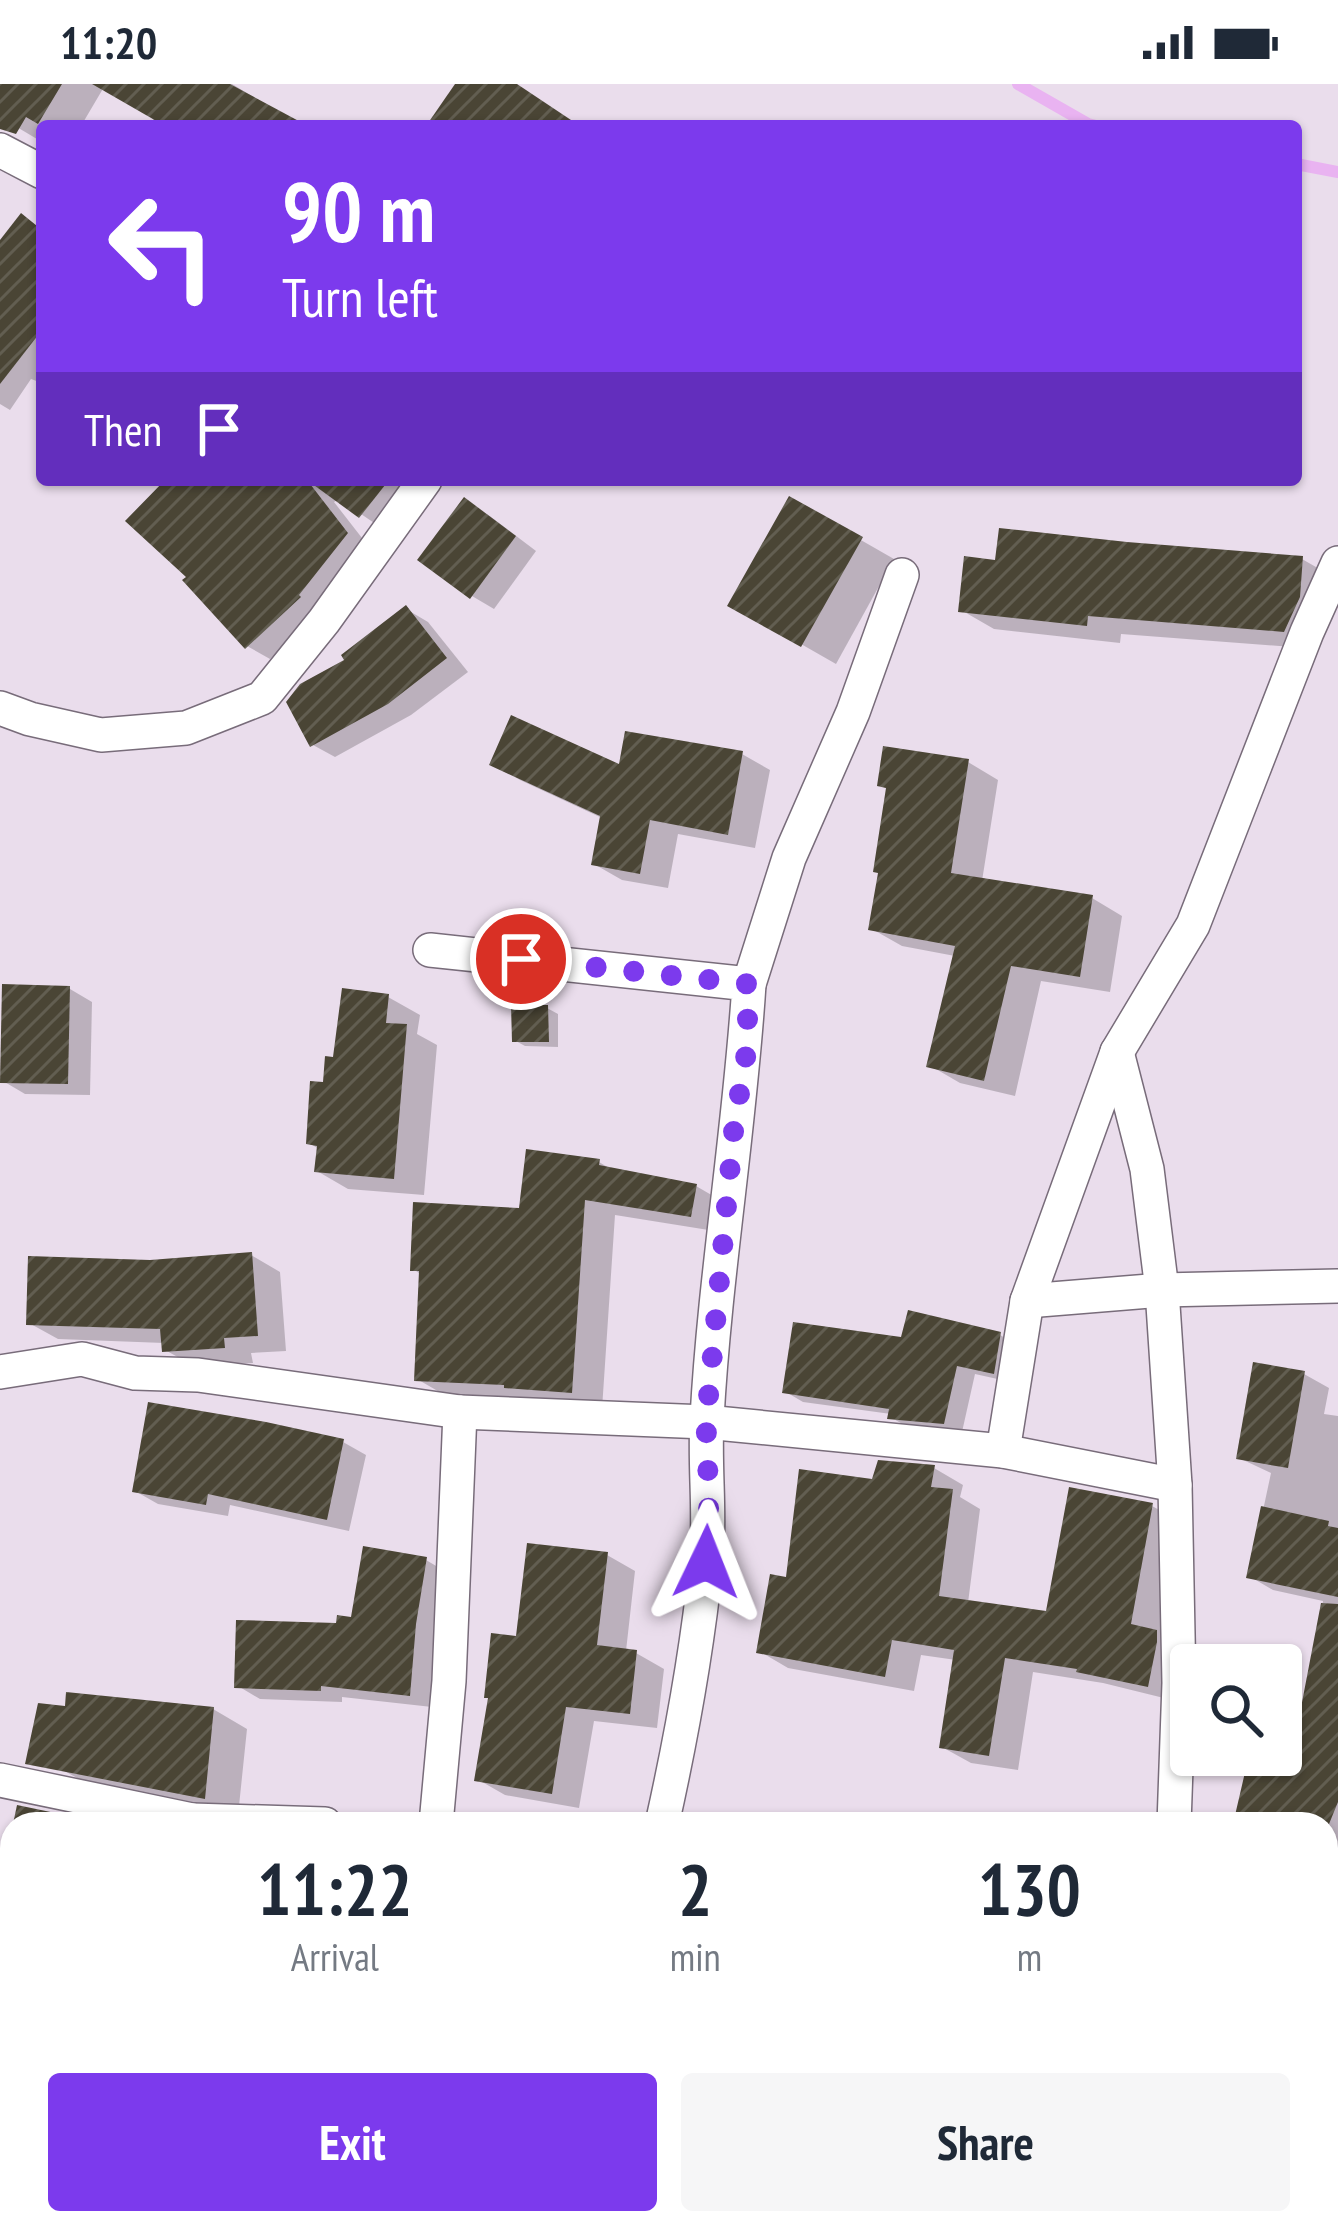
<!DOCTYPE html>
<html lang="en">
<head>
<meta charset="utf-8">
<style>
  body { margin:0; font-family:"PT Sans Narrow",sans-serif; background:#f6f6f7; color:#1f2937; height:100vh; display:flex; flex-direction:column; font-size:45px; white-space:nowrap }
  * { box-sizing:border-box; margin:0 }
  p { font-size:39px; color:#747a83 }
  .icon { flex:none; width:66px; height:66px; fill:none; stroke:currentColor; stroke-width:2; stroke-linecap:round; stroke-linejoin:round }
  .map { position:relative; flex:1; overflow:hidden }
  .panel { position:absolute; left:0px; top:1728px; width:1338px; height:423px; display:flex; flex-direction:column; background:#fff; border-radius:36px 36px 0 0; box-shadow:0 3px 9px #0004 }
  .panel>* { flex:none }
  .guide { position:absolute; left:36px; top:36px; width:1266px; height:366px; border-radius:12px; box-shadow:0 3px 9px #0004; background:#7c3aed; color:#fff; overflow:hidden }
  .controls { position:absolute; left:1170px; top:1560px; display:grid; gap:24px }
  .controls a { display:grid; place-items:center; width:132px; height:132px; border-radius:12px; background:#fff; box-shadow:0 3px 9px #0004; font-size:60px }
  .pin { position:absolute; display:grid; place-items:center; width:102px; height:102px; color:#fff; margin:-51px; border:6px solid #fff; border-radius:50%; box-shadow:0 3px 12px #0007 }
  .me { position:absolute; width:132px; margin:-66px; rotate:2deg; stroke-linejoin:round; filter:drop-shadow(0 0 9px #0008) }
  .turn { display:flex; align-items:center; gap:42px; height:252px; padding:0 48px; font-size:54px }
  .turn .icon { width:156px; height:156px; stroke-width:2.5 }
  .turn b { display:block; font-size:84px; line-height:102px }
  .then { display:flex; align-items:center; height:114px; padding:0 48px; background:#0003; gap:24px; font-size:45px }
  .eta { display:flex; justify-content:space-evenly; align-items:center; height:204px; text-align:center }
  .eta b { font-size:72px; font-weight:700; line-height:84px }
  .primary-button { display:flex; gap:24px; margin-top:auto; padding:24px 48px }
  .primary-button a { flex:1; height:138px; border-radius:12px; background:#7c3aed; color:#fff; font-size:48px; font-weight:700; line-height:138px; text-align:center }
  .primary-button a+a { background:#f6f6f7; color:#1f2937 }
  .status { display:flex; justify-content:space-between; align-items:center; height:84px; padding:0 60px; background:#fff; direction:ltr }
  .status svg { height:33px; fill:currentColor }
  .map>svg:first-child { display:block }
  .shadow { fill:#0003 }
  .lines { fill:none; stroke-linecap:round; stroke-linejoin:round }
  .stream { stroke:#e9b3f1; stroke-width:12 }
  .building { fill:url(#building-hatch) }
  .street-casing { stroke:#786c7a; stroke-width:36 }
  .street { stroke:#fff; stroke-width:33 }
  .route { stroke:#7c3aed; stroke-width:21; stroke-dasharray:0 37.8 }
</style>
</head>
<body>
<div class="status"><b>11:20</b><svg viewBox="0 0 49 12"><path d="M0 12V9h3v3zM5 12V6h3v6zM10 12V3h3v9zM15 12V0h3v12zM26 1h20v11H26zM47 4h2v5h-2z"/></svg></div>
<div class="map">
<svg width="1338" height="2150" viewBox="0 0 1338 2150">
  <defs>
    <pattern id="building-hatch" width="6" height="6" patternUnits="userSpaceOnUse" patternTransform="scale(3)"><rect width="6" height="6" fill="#4a4535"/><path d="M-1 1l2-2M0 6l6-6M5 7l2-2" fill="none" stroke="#625e51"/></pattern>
  </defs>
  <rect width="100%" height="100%" fill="#eaddec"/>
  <g class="shadow">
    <path d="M 0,0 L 232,0 L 302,42 L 149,42 L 155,33 L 104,3 L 81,42 L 42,42 L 42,58 L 0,33 Z"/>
    <path d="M 22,133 L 42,145 L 42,299 L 31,295 L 10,326 L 0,320 L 0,161 Z"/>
    <path d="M 169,396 L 421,396 L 383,445 L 339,415 L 334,418 L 369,463 L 322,527 L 270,575 L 247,562 L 190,493 Z"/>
    <path d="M 791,416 L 894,475 L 836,580 L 731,520 Z"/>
    <path d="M 487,430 L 536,467 L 494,525 L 472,512 Z"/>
    <path d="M 1302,475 L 1335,494 L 1332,533 L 1318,565 L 1121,550 L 1120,559 L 994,545 L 961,526 L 998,479 Z"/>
    <path d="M 406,525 L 428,538 L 468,588 L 411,631 L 335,673 L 313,661 L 349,577 Z"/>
    <path d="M 742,670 L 770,686 L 755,764 L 678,750 L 668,804 L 622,796 L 594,780 L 602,734 L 520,696 L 493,680 L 622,684 Z"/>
    <path d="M 968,678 L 998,696 L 982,797 L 1092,814 L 1122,832 L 1110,908 L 1041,897 L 1015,1012 L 960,999 L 929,981 L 955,872 L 902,862 L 872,845 L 889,706 L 880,701 Z"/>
    <path d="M 70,905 L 92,918 L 90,1011 L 25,1010 L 3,997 Z"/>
    <path d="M 388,913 L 420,931 L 417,950 L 437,961 L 424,1111 L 348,1105 L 317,1087 L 319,1065 L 309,1059 L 336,976 Z"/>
    <path d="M 547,924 L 558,930 L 558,963 L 525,962 L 514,956 Z"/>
    <path d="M 599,1078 L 614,1087 L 696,1102 L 727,1120 L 721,1148 L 615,1131 L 602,1325 L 448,1313 L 417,1295 L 422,1191 L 413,1185 L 521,1127 Z"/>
    <path d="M 251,1171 L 280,1188 L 286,1267 L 251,1269 L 253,1279 L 194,1282 L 165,1266 L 164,1259 L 58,1255 L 29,1239 L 150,1179 Z"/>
    <path d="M 1000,1251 L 1017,1261 L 1011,1298 L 975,1290 L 962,1348 L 908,1343 L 890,1333 L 891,1330 L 803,1318 L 786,1308 L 903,1257 Z"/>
    <path d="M 1304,1290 L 1329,1304 L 1324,1330 L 1338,1332 L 1338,1857 L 1329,1878 L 1336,1891 L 1329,1910 L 1338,1913 L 1338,2101 L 1326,2122 L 1326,1740 L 1236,1740 L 1249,1683 L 1243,1679 L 1246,1671 L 1281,1671 L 1281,1630 L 1302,1638 L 1323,1517 L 1273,1506 L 1249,1492 L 1271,1389 L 1239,1374 Z"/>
    <path d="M 343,1358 L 366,1371 L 349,1447 L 230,1421 L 228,1432 L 158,1420 L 135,1407 Z"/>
    <path d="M 934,1384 L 963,1401 L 960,1413 L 980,1425 L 968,1519 L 1048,1531 L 1152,1422 L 1181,1438 L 1160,1551 L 1185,1565 L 1176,1617 L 1103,1599 L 1033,1588 L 1018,1686 L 971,1679 L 942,1663 L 956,1576 L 921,1571 L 914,1607 L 788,1584 L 759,1567 L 788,1497 L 874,1398 Z"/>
    <path d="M 607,1471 L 635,1487 L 626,1567 L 636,1569 L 664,1585 L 657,1644 L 594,1637 L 579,1724 L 505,1711 L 477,1695 Z"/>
    <path d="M 426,1476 L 448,1489 L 432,1623 L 342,1613 L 342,1618 L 260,1615 L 238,1602 L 353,1536 Z"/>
    <path d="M 213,1625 L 247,1645 L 239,1722 L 202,1719 L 201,1726 L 95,1704 L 61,1685 Z"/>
    <path d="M 12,1759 L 12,1795 L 5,1791 Z"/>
    <path d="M 0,1930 L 12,1933 L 12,2114 L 0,2111 Z"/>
    <path d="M 689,2139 L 865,2139 L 862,2150 L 726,2150 Z"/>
    <path d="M 1246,2139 L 1316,2139 L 1309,2150 L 1265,2150 Z"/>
    <path d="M 183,2141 L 229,2150 L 181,2150 Z"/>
    <path d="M 378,2143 L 400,2150 L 376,2150 Z"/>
  </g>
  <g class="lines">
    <g class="stream">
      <path d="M 1018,0 L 1088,40 L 1096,42"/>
      <path d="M 1296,80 L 1338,88"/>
    </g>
  </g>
  <g class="building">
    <path d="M 0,0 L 62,0 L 38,40 L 26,33 L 16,50 L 0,45 Z"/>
    <path d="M 92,0 L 230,0 L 308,42 L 165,42 Z"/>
    <path d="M 455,0 L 517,0 L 580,42 L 426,42 Z"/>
    <path d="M 21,129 L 42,146 L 42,246 L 0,300 L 0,156 Z"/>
    <path d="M 165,396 L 307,396 L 348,449 L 299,511 L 301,513 L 245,565 L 182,496 L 186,493 L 125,437 Z"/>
    <path d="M 307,396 L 389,396 L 359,434 Z"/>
    <path d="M 789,412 L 863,453 L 801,563 L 727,522 Z"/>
    <path d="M 464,413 L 516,452 L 470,515 L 417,476 Z"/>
    <path d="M 999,444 L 1127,458 L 1303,472 L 1300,513 L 1284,548 L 1088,532 L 1087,542 L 958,528 L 964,472 L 995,476 Z"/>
    <path d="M 406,521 L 447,574 L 388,620 L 310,663 L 286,618 L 300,600 L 344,576 L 341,571 Z"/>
    <path d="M 511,631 L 619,680 L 625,647 L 743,667 L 728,751 L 650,736 L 640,790 L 591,781 L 600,732 L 489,681 Z"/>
    <path d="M 883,662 L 969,675 L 951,789 L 1093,811 L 1080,893 L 1011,882 L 984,997 L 926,983 L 955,862 L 868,846 L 878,789 L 873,788 L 886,704 L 877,702 Z"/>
    <path d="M 2,900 L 70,902 L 68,1000 L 0,999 Z"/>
    <path d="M 342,904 L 389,910 L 386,939 L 407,940 L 394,1095 L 314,1088 L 317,1062 L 306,1060 L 310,997 L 323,998 L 325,972 L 333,973 Z"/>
    <path d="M 511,921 L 548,921 L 549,958 L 512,958 Z"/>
    <path d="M 526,1065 L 600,1075 L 599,1081 L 697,1100 L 691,1133 L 585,1116 L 572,1309 L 504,1304 L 504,1301 L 414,1297 L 419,1187 L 410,1187 L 413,1118 L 519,1124 Z"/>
    <path d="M 252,1168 L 258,1252 L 224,1254 L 225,1264 L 162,1268 L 160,1245 L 26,1241 L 28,1172 L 150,1176 Z"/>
    <path d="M 908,1226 L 1001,1248 L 994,1290 L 957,1282 L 944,1340 L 887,1335 L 889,1325 L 782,1309 L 793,1238 L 901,1253 Z"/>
    <path d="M 1253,1278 L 1305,1287 L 1288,1384 L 1236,1375 Z"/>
    <path d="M 148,1318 L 266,1338 L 344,1355 L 327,1436 L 208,1410 L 206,1421 L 132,1408 Z"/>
    <path d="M 878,1376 L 935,1381 L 931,1403 L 953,1405 L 939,1512 L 1046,1527 L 1069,1403 L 1153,1419 L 1131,1540 L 1157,1546 L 1157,1558 L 1148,1603 L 1076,1588 L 1077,1585 L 1005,1574 L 989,1672 L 939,1664 L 954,1566 L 892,1556 L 885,1593 L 756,1569 L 770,1490 L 786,1493 L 799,1385 L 872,1395 Z"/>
    <path d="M 1261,1422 L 1329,1437 L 1328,1442 L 1338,1444 L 1338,1513 L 1246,1494 Z"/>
    <path d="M 527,1459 L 608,1468 L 597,1561 L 637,1566 L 630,1630 L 566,1623 L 552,1710 L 474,1697 L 488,1614 L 484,1614 L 491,1549 L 516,1552 Z"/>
    <path d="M 363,1462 L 427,1473 L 416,1540 L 410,1612 L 321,1602 L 321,1607 L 234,1604 L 236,1536 L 336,1539 L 337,1531 L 351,1533 Z"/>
    <path d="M 1321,1519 L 1338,1520 L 1338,1718 L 1329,1740 L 1233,1740 L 1249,1671 L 1281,1671 L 1281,1627 L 1299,1634 Z"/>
    <path d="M 66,1608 L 214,1623 L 205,1715 L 25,1680 L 38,1619 L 65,1622 Z"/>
    <path d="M 17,1721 L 108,1740 L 13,1740 Z"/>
  </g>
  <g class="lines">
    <defs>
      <g id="street">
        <path d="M 0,66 L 42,88"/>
        <path d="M 0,624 L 30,635 L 101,651 L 186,644 L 262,614 L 324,537 L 425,396"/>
        <path d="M 430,866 L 749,900 C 740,1045 715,1189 707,1334 C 704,1383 711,1431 706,1480 C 697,1567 681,1655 662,1740"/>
        <path d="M 749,900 L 789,774 L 853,628 L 902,491"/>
        <path d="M 1117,968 L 1147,1085 L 1162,1206 L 1175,1401 L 1179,1599 L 1174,1740"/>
        <path d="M 1027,1217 L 1162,1206 L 1338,1202"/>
        <path d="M 0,1288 L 82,1275 L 135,1289 L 198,1291 L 460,1328 L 706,1338 L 1003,1367 L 1175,1401"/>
        <path d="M 1003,1367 L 1027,1217 L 1117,968 L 1193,841 L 1307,548 L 1338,479"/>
        <path d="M 0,1696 L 192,1736 L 192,1740"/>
        <path d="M 192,1736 L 325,1740"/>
        <path d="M 436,1740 L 449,1597 L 460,1328"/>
        <path d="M 1326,1860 L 1338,1866"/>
        <path d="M 113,2150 L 116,2139"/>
        <path d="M 585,2150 L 588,2139"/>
        <path d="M 1086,2150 L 1088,2139"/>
      </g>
    </defs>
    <use href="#street" class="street-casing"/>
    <use href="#street" class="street"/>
  </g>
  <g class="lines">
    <path class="route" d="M 521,875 L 749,900 L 746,971 L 734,1043 L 706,1339 L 709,1416 L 706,1478"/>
  </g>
</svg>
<div class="controls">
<a><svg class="icon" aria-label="search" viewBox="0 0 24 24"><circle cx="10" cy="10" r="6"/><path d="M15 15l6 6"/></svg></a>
</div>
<div class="pin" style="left:521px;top:875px;background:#d93025"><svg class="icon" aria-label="arrive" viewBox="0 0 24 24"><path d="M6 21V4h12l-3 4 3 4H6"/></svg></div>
<svg class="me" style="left:706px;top:1478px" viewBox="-20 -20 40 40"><path d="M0-17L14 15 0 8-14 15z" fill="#7c3aed" stroke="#fff" stroke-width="4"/></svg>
<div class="guide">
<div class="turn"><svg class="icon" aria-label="left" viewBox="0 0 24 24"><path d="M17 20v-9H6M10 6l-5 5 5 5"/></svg><div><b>90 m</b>Turn left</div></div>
<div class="then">Then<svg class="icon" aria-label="arrive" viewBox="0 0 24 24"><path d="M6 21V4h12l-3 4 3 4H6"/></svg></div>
</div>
<section class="panel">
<div class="eta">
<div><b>11:22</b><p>Arrival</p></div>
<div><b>2</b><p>min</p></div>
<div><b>130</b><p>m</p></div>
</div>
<div class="primary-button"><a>Exit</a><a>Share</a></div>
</section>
</div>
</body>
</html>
